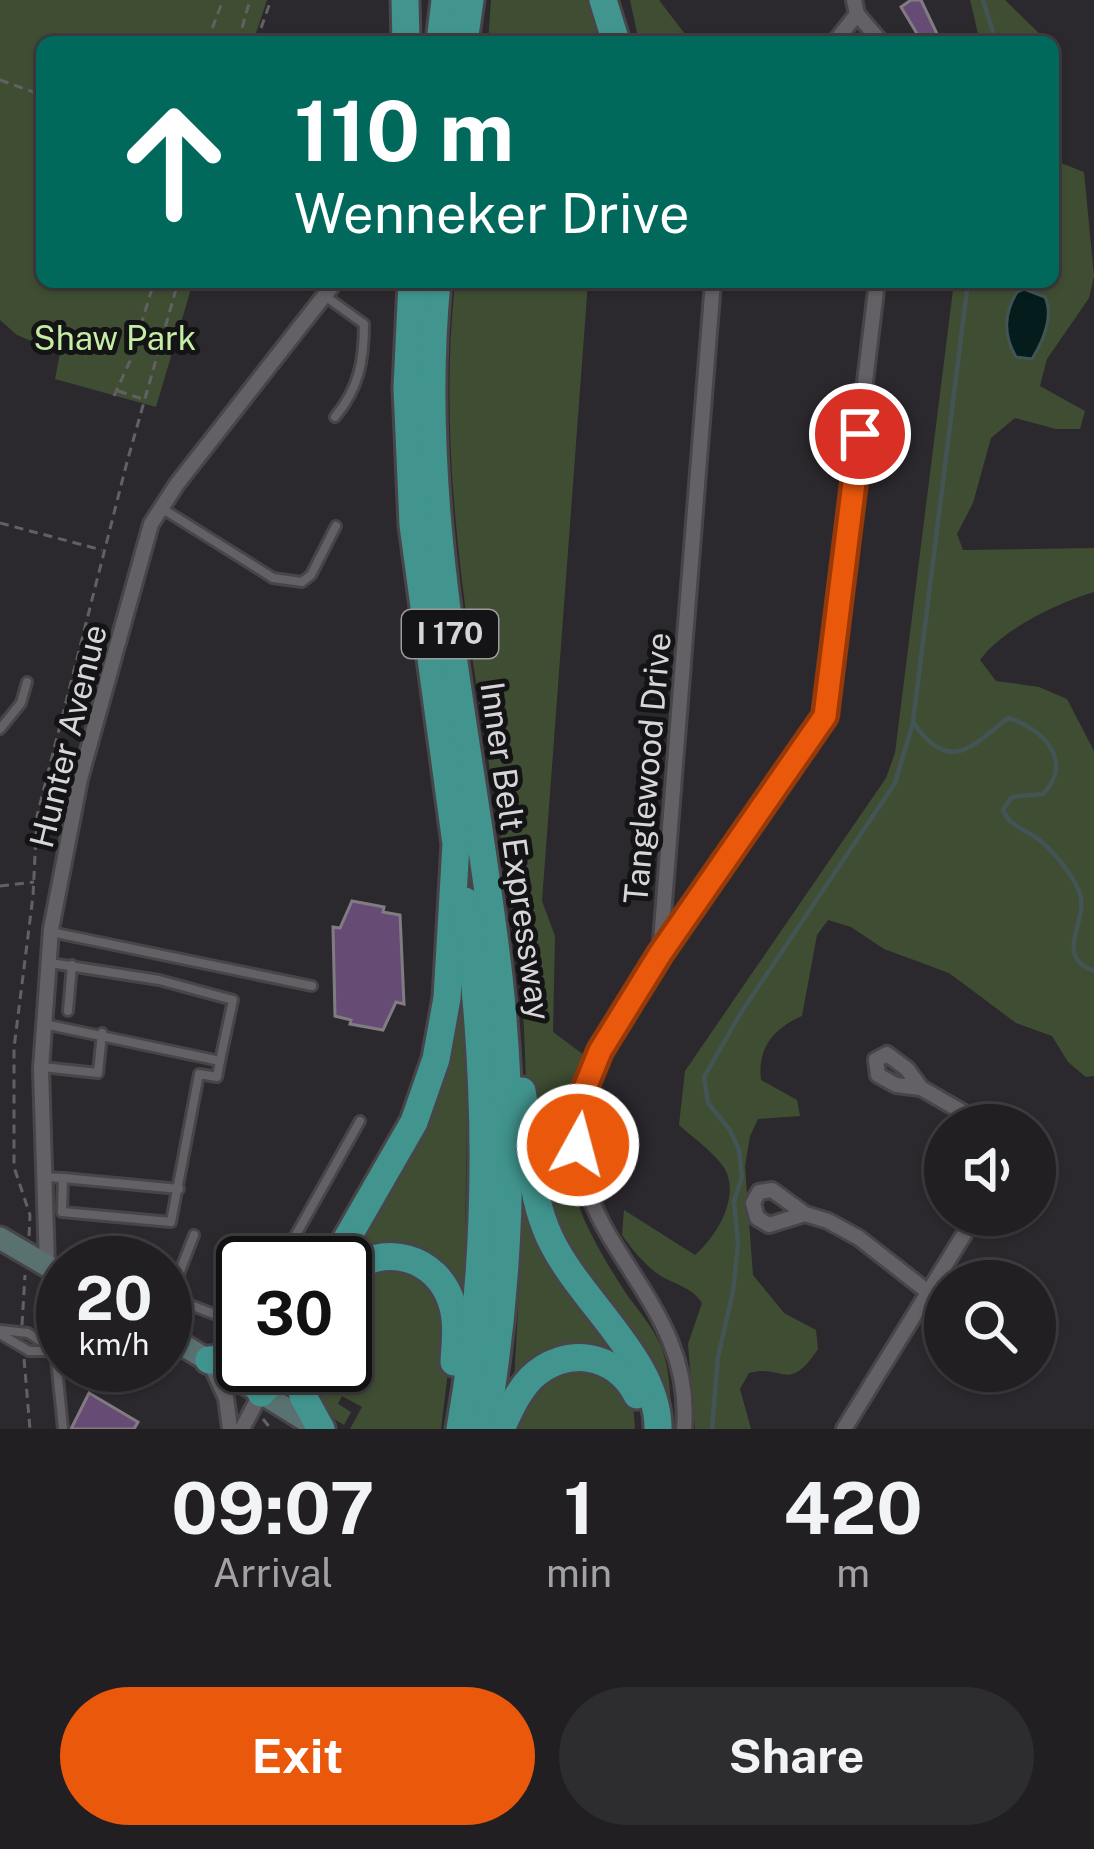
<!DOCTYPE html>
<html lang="en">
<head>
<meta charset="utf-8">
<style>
  body { margin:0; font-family:"Public Sans",sans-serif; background:#2d2c2f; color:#f1f3f6; height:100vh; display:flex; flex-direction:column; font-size:45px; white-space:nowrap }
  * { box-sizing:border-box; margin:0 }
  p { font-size:39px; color:#a2a2a5 }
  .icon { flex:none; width:66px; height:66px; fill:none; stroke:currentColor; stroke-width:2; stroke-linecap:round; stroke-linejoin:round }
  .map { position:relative; height:1429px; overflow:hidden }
  .panel { display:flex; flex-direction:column; background:#211f22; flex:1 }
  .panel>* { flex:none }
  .top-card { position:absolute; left:36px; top:36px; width:1023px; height:252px; border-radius:18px; box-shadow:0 3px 9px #0004,0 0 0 3px #3e3d40; background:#00695c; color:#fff; overflow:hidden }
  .fabs { position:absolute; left:924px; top:1104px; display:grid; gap:24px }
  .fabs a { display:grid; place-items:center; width:132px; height:132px; border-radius:50%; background:#211f22; box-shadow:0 3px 9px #0004,0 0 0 3px #3e3d40; font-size:60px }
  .speed { position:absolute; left:36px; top:1236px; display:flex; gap:24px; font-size:60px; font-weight:700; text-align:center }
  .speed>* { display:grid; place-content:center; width:156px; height:156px; border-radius:50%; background:#211f22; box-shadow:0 3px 9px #0004,0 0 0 3px #3e3d40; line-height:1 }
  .speed small { font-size:30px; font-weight:400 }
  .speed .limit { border:6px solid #111; border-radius:18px; background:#fff; color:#111 }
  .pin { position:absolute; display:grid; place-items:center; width:102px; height:102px; color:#fff; margin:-51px; border:6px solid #fff; border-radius:50%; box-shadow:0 3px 12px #0007 }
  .me { position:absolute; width:132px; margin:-66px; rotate:7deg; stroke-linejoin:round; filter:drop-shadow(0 0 9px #0008) }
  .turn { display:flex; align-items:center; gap:42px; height:252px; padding:0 60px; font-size:54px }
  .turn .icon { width:156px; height:156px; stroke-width:2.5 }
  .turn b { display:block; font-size:84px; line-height:102px }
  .eta { display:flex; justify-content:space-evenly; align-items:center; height:204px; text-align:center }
  .eta b { font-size:72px; font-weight:700; line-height:84px }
  .action { display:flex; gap:24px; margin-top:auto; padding:24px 60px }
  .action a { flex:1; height:138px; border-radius:72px; background:#ea580c; color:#fff; font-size:48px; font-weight:700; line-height:138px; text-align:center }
  .action a+a { background:#2d2c2f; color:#f1f3f6 }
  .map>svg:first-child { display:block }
  .green { fill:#3f4e32 }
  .water { fill:#041c1c; stroke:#435454; stroke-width:3 }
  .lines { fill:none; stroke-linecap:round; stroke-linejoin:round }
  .stream { stroke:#435454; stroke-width:4.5 }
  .building { fill:#664b75; stroke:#807c82; stroke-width:3 }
  .service-casing { stroke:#474548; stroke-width:14 }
  .minor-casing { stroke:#474548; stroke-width:20 }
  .secondary-casing { stroke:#474548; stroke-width:27 }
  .motorway-casing { stroke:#474548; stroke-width:33 }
  .path { stroke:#636064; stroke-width:3; stroke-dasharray:9 6; stroke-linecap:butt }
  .service { stroke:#646166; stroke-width:8 }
  .minor { stroke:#646166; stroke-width:14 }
  .secondary { stroke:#5a7172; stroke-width:21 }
  .motorway { stroke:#41958e; stroke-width:27 }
  .route-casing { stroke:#983908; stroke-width:30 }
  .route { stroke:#ea580c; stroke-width:21 }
  .labels { text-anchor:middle; stroke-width:10; stroke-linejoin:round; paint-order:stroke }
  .shield { fill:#141315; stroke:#9c9b9e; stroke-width:3 }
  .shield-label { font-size:30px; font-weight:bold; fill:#d7d5d8 }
  .park-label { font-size:33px; fill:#c5eda4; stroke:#141315 }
  .street-label { font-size:33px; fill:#d7d5d8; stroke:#141315 }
</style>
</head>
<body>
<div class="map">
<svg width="1094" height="1429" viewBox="0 0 1094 1429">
  <rect width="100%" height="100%" fill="#2c292e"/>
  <g class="green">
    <path d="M 0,0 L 267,0 L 253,42 L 42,42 L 42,282 L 193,282 L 156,407 L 55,379 L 60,353 L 17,335 L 0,320 Z"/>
    <path d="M 491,0 L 594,0 L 607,42 L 488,42 Z"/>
    <path d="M 630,0 L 659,0 L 691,42 L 639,42 Z"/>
    <path d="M 970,0 L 1005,0 L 1048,42 L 980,42 Z"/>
    <path d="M 1053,160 L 1084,172 L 1094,276 L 1089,298 L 1047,359 L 1040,386 L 1085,411 L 1080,429 L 1056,429 L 1015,418 L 991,438 L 973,503 L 957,534 L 963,550 L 1094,548 L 1094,592 C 1059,602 1001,630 980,660 L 996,681 L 1039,687 L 1067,699 L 1094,751 L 1094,1076 L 1086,1077 L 1068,1062 L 1052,1036 L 1016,1023 L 949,973 L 884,949 L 851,927 L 828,920 L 817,935 L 802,1016 C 774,1028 757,1048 761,1080 L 797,1100 L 800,1116 L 758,1119 L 750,1136 L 745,1166 L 753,1275 L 784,1313 L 816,1330 L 818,1349 C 787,1395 784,1363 749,1373 L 740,1389 L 751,1429 L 695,1429 L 688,1344 L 702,1303 C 691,1286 674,1285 658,1274 C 643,1263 632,1249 622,1235 L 624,1210 L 695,1255 C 716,1237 739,1200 726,1171 C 717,1154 693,1138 679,1125 L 685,1071 L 886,778 L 895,753 L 954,282 L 1053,282 Z"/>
    <path d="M 455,282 L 588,282 L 542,901 L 555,936 L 553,1032 L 588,1058 C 547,1156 572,1208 625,1292 C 637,1309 653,1327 661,1346 C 671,1371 670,1403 673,1429 L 665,1429 C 618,1345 563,1261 537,1168 C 523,1117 527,1040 521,987 C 496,751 430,522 455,282 Z"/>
    <path d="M 460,996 L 467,1101 L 464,1313 L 443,1272 L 345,1265 Z"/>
    <path d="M 519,1164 L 629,1365 L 615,1360 L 514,1381 L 523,1220 Z"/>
    <path d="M 391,1261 L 434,1283 L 451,1347 L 441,1429 L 350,1429 L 362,1407 L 342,1396 L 338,1404 L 351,1412 L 344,1425 L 326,1414 L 303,1365 L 345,1365 L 345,1283 Z"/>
    <path d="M 597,1366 L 633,1403 L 635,1429 L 508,1429 L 546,1373 Z"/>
  </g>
  <path class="water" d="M 1024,289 L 1045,297 C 1054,317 1043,341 1032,359 L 1016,357 C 1003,335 1004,313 1017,292 Z"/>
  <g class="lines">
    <g class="stream">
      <path d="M 983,0 L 996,42"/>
      <path d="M 968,282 L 913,722 C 948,774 971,748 1008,718 C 1042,728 1075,761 1043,794 L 1012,797 L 1003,810 C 1010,826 1024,829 1038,839 C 1053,850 1071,873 1079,891 C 1091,920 1051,955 1094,971"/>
      <path d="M 712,1429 L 718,1357 L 733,1291 L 738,1244 L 734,1201 L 742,1177 L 739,1150 L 730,1130 L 708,1103 L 704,1077 L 742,1011 L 895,783 L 913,723"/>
    </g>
  </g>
  <g class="building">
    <path d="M 911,0 L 921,0 L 938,36 L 922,42 L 901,7 Z"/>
    <path d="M 352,901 L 384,907 L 383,912 L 400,915 L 404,1004 L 396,1002 L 383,1030 L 350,1024 L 351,1020 L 335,1016 L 333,927 L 340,928 Z"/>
    <path d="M 89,1393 L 138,1422 L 134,1429 L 71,1429 Z"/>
  </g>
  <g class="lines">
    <defs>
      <g id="service">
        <path d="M 325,296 L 364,324 C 364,361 359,388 335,417"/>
        <path d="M 163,509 L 273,578 L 302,582 L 311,575 L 336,526"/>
        <path d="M 0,729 L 21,703 L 27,682"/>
        <path d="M 51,932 L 312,986"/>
        <path d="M 68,1011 L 72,965"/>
        <path d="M 44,1024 L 220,1061 L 233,1000 L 159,980 L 50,963"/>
        <path d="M 42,1067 L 98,1073 L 102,1033"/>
        <path d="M 44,1177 L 63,1178 L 62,1212 L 171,1222 L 199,1074 L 217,1077 L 220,1061"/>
        <path d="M 63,1178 L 179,1189"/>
        <path d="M 280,1263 L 360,1121"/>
        <path d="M 47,1268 L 63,1429"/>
        <path d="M 172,1298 L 240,1324 L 243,1322"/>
        <path d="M 165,1310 L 194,1235"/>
        <path d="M 54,1325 L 63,1311"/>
        <path d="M 0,1330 L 28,1333 L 54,1350"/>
        <path d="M 0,1334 L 29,1351 L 54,1351"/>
      </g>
      <g id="minor">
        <path d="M 854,0 L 857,14 L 881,42"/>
        <path d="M 835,42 L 857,14"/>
        <path d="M 663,950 L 825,715 L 877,282"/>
        <path d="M 921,1088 L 907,1069 L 887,1054 L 876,1060 L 878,1075 L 896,1085 L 921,1088 L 985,1125"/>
        <path d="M 805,1214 L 772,1190 L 759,1192 L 753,1203 L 757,1218 L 769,1225 L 805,1214 L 828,1221 L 859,1238 L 928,1292"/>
        <path d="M 47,1266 L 41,1069 L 51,929 L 80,779 L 151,524 L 177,484 L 335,282"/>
        <path d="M 211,1365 L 226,1398 L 230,1429"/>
        <path d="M 242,1429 L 261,1393"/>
        <path d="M 684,1429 C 697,1280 530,1229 592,1068 L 660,954 L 713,282"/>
        <path d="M 844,1429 L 976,1215"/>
      </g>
      <g id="secondary">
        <path d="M 0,1238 L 63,1275"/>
        <path d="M 165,1334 L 318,1428"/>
      </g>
      <g id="motorway">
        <path d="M 405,0 L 406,42"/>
        <path d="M 603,0 L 616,42"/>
        <path d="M 440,42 L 445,0"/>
        <path d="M 464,42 L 470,0"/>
        <path d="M 437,282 C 414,516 473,745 499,977 C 515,1126 511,1281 485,1429"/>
        <path d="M 522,1091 C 531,1138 528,1184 546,1229 C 572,1296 659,1357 658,1429"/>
        <path d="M 333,1263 L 414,1122 L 436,1059 L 447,998 L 456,844 L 413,525 L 407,388 L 412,282"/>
        <path d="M 345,1275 C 382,1241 438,1256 452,1304 C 458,1323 455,1343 454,1362"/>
        <path d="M 209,1360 L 243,1358"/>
        <path d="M 297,1365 L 303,1396 L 321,1429"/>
        <path d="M 261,1393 L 289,1365"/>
        <path d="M 460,1429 C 491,1254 489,1077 465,901"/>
        <path d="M 501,1429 C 509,1411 517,1393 531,1378 C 565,1345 616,1353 637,1395"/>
      </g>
    </defs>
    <use href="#service" class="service-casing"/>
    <use href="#minor" class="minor-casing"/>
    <use href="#secondary" class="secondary-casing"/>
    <use href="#motorway" class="motorway-casing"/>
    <g class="path">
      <path d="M 207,42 L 223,0"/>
      <path d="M 238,42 L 250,0"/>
      <path d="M 256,42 L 271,0"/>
      <path d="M 0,80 L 42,95"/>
      <path d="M 118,391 L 143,399"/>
      <path d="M 114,396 L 130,361 L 154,282"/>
      <path d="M 0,523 L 102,550"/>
      <path d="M 0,886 L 34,882"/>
      <path d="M 29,1236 L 30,1215 L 14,1167 L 14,1048 L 33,896 L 37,816 L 127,462 L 178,282"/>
      <path d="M 22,1325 L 25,1275"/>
      <path d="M 24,1359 L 30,1429"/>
      <path d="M 263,1419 L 271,1429"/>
    </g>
    <use href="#service" class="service"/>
    <use href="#minor" class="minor"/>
    <use href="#secondary" class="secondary"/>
    <use href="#motorway" class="motorway"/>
  </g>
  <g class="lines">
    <defs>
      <path id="route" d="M 578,1145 L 585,1088 L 600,1051 L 660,954 L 825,716 L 860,434"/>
    </defs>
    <use href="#route" class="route-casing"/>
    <use href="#route" class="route"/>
  </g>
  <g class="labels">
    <rect class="shield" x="402" y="610" width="96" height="48" rx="9"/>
    <g class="shield-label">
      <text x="450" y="644">I 170</text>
    </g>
    <g class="park-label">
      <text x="115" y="350">Shaw Park</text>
    </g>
    <g class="street-label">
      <text transform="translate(68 736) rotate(-76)" y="12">Hunter Avenue</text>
      <text transform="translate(647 768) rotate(-85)" y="12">Tanglewood Drive</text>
      <text transform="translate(516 851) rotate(82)" y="12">Inner Belt Expressway</text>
    </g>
  </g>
</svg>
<div class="fabs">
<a><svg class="icon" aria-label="sound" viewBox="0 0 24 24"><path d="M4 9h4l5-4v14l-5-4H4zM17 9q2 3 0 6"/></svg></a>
<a><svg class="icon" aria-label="search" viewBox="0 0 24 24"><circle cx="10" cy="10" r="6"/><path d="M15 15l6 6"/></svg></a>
</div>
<div class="speed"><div>20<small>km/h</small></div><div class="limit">30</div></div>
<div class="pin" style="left:860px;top:434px;background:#d93025"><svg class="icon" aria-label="arrive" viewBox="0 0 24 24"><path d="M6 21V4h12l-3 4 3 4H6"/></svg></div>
<svg class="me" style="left:578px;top:1145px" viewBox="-20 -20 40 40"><circle r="17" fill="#ea580c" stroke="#fff" stroke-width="3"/><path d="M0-11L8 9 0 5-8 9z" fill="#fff"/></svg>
<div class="top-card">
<div class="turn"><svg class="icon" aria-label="ahead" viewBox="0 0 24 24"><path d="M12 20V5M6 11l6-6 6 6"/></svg><div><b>110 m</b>Wenneker Drive</div></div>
</div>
</div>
<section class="panel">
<div class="eta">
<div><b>09:07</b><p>Arrival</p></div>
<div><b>1</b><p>min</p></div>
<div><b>420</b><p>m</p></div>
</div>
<div class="action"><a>Exit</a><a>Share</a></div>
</section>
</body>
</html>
